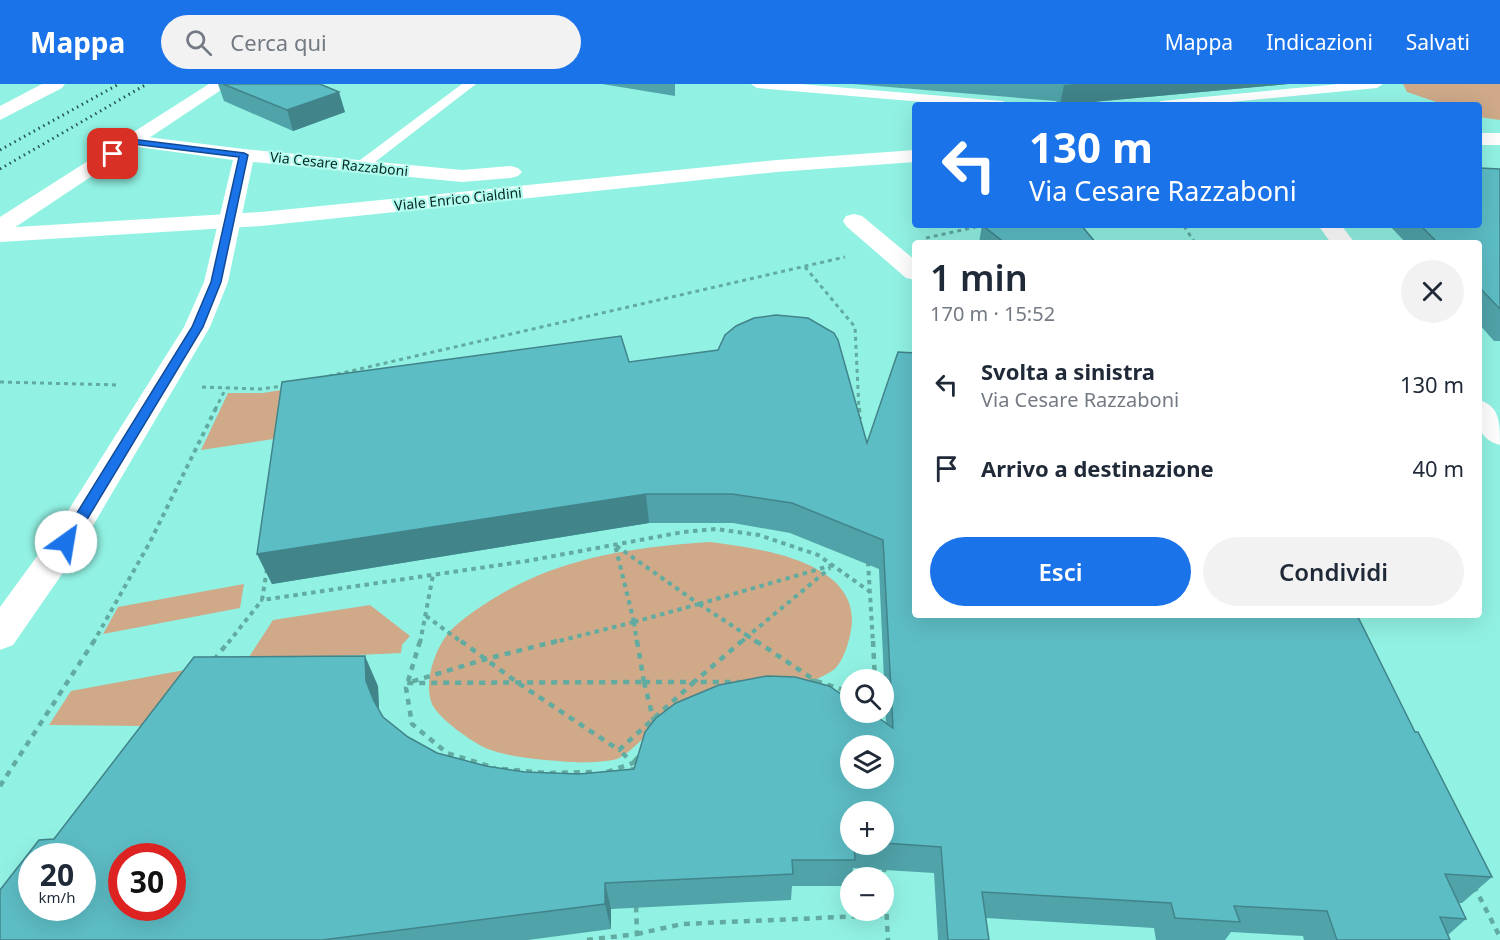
<!DOCTYPE html>
<html lang="it">
<head>
<meta charset="utf-8">
<style>
  body { margin:0; font-family:"Noto Sans",sans-serif; background:#f2f2f3; color:#1f2937; height:100vh; display:flex; flex-direction:column; font-size:22px; white-space:nowrap }
  * { box-sizing:border-box; margin:0 }
  p { font-size:20px; color:#747a83 }
  .icon { flex:none; width:33px; height:33px; fill:none; stroke:currentColor; stroke-width:2; stroke-linecap:round; stroke-linejoin:round }
  .map { position:relative; flex:1; overflow:hidden }
  .panel { position:absolute; left:912px; top:156px; width:570px; height:378px; display:flex; flex-direction:column; background:#fff; border-radius:6px; box-shadow:0 6px 24px #0002 }
  .panel>* { flex:none }
  .top-card { position:absolute; left:912px; top:18px; width:570px; height:126px; border-radius:6px; box-shadow:0 6px 24px #0002; background:#1a73e8; color:#fff; overflow:hidden }
  .buttons { position:absolute; left:840px; top:585px; display:grid; gap:12px }
  .buttons a { display:grid; place-items:center; width:54px; height:54px; border-radius:50%; background:#fff; box-shadow:0 6px 24px #0002; font-size:30px }
  .speed { position:absolute; left:18px; top:759px; display:flex; gap:12px; font-size:30px; font-weight:700; text-align:center }
  .speed>* { display:grid; place-content:center; width:78px; height:78px; border-radius:50%; background:#fff; box-shadow:0 6px 24px #0002; line-height:1 }
  .speed small { font-size:15px; font-weight:400 }
  .speed .limit { border:9px solid #d22; background:#fff; color:#111 }
  .pin { position:absolute; display:grid; place-items:center; width:51px; height:51px; color:#fff; margin:-26px; border-radius:12px; box-shadow:0 3px 9px #0006 }
  .me { position:absolute; width:66px; margin:-33px; rotate:32deg; stroke-linejoin:round; filter:drop-shadow(0 0 4px #0008) }
  .turn { display:flex; align-items:center; gap:21px; height:126px; padding:0 18px; font-size:27px }
  .turn .icon { width:78px; height:78px; stroke-width:2.5 }
  .turn b { display:block; font-size:42px; line-height:51px }
  .round { display:grid; place-items:center; flex:none; width:63px; height:63px; border-radius:32px; background:#f2f2f3 }
  .headline { display:flex; align-items:center; justify-content:space-between; height:102px; padding:0 18px }
  h1 { font-size:36px; font-weight:600; line-height:45px }
  .action { display:flex; gap:12px; margin-top:auto; padding:12px 18px }
  .action a { flex:1; height:69px; border-radius:36px; background:#1a73e8; color:#fff; font-size:24px; font-weight:600; line-height:69px; text-align:center }
  .action a+a { background:#f2f2f3; color:#1f2937 }
  ul { padding:0; list-style:none }
  li { display:flex; align-items:center; gap:18px; height:84px; padding:0 18px }
  li div { flex:1 }
  li b { display:block; font-size:22px }
  li em { font-style:normal }
  header { display:flex; align-items:center; gap:36px; box-sizing:border-box; height:84px; padding:0 30px; background:#1a73e8; color:#fff }
  header strong { font-size:28px }
  nav { display:flex; gap:33px; margin-inline-start:auto; font-size:21px }
  .search { width:420px; height:54px; background:#f2f2f3; display:flex; align-items:center; gap:15px; box-sizing:border-box; padding:0 21px; border-radius:33px; color:#747a83; font-size:22px }
  .map>svg:first-child { display:block }
  .green { fill:#cfa988 }
  .lines { fill:none; stroke-linecap:round; stroke-linejoin:round }
  .path-far3 { stroke:#61aba0; stroke-width:2; stroke-dasharray:3 3; stroke-linecap:butt }
  .path-far2 { stroke:#61aba0; stroke-width:3; stroke-dasharray:4 4; stroke-linecap:butt }
  .path-far1 { stroke:#61aba0; stroke-width:4; stroke-dasharray:4.5 4.5; stroke-linecap:butt }
  .path { stroke:#61aba0; stroke-width:4.5; stroke-dasharray:6 6; stroke-linecap:butt }
  .service { fill:#fff; fill-rule:evenodd }
  .minor { fill:#fff; fill-rule:evenodd }
  .tertiary { fill:#fff; fill-rule:evenodd }
  .secondary { fill:#fff; fill-rule:evenodd }
  .rail { stroke:#285851; stroke-width:3; stroke-dasharray:1.5 4; stroke-linecap:butt }
  .wall { fill:#50a3a9; fill-rule:evenodd }
  .shaded-wall { fill:#41848a }
  .building { fill:#5dbdc5; stroke:#41848a; stroke-width:1.5; fill-rule:evenodd }
  .route { fill:#1a73e8; stroke:#114b97; stroke-width:1.5 }
  .labels { text-anchor:middle; stroke-width:4.5; stroke-linejoin:round; paint-order:stroke }
  .far-street-label { font-size:14px; fill:#062622; stroke:#b0fcef }
</style>
</head>
<body>
<header>
<strong>Mappa</strong>
<div class="search"><svg class="icon" aria-label="search" viewBox="0 0 24 24"><circle cx="10" cy="10" r="6"/><path d="M15 15l6 6"/></svg>Cerca qui</div>
<nav><a>Mappa</a><a>Indicazioni</a><a>Salvati</a></nav>
</header>
<div class="map">
<svg width="1500" height="856" viewBox="0 0 1500 856">
  <rect width="100%" height="100%" fill="#91f2e3"/>
  <g class="green">
    <path d="M 1403,0 L 1500,0 L 1500,36 L 1479,33 L 1479,21 L 1445,21 L 1407,8 Z"/>
    <path d="M 287,305 L 280,354 L 201,366 L 228,309 L 263,309 Z"/>
    <path d="M 710,458 C 757,464 863,477 851,546 C 849,558 843,580 832,587 C 785,616 728,611 677,626 C 669,629 663,637 656,642 C 647,650 628,671 617,675 C 607,678 581,679 570,678 C 546,676 511,674 488,665 C 473,659 439,635 432,620 C 424,600 433,572 444,555 C 455,536 507,505 528,496 C 584,470 648,462 710,458 Z"/>
    <path d="M 244,500 L 240,524 L 103,550 L 118,523 Z"/>
    <path d="M 370,521 L 410,552 L 402,561 L 401,569 L 247,576 L 273,536 Z"/>
    <path d="M 190,585 L 145,642 L 49,641 L 71,607 Z"/>
  </g>
  <g class="lines">
    <g class="path-far3">
      <path d="M 1184,141 L 1185,143"/>
      <path d="M 973,143 L 983,141"/>
    </g>
    <g class="path-far2">
      <path d="M 1184,142 L 1195,159"/>
      <path d="M 926,154 L 980,142"/>
      <path d="M 805,183 L 855,243 L 859,326"/>
      <path d="M 329,292 L 845,173"/>
      <path d="M 0,298 L 119,301"/>
      <path d="M 202,303 L 260,305 L 284,302"/>
      <path d="M 215,326 L 226,304"/>
    </g>
    <g class="path-far1">
      <path d="M 859,324 L 860,335"/>
      <path d="M 868,478 L 873,559"/>
      <path d="M 267,485 L 262,516 L 527,477 L 683,448 L 716,445 L 759,451 L 818,471 L 869,507"/>
      <path d="M 699,520 L 748,552 L 740,559"/>
      <path d="M 699,520 L 833,481"/>
      <path d="M 426,532 L 463,559"/>
      <path d="M 634,538 L 637,559"/>
      <path d="M 634,538 L 615,461 L 699,520"/>
      <path d="M 634,538 L 699,520"/>
      <path d="M 93,559 L 150,458 L 216,324"/>
      <path d="M 228,559 L 262,516"/>
      <path d="M 420,559 L 433,491"/>
      <path d="M 551,559 L 634,538"/>
      <path d="M 758,559 L 748,552 L 830,484"/>
    </g>
    <g class="path">
      <path d="M 420,557 L 406,604 L 412,640 L 447,669 L 495,684"/>
      <path d="M 461,557 L 518,599 L 619,666 L 694,598 L 739,598"/>
      <path d="M 557,557 L 486,575 L 407,599 L 644,598"/>
      <path d="M 637,557 L 644,598"/>
      <path d="M 756,557 L 816,597 L 806,597"/>
      <path d="M 873,557 L 875,596"/>
      <path d="M 214,576 L 229,557"/>
      <path d="M 816,597 L 850,608"/>
      <path d="M 644,598 L 655,642"/>
      <path d="M 644,598 L 694,598 L 742,557"/>
      <path d="M 502,685 L 547,689 L 594,688"/>
      <path d="M 607,688 L 633,679 L 619,666"/>
      <path d="M 633,689 L 633,679 L 639,672"/>
      <path d="M 0,702 L 94,557"/>
      <path d="M 884,782 L 888,856"/>
      <path d="M 1474,802 L 1500,853"/>
      <path d="M 637,850 L 682,840 L 887,831"/>
      <path d="M 587,856 L 637,850 L 636,820"/>
    </g>
    <g class="service">
      <path d="M 462,0 L 476,0 L 366,85 L 356,85 L 354,82 L 356,79 Z"/>
      <path d="M 751,0 L 800,0 L 1003,17 L 1009,21 L 959,21 L 757,4 Z"/>
      <path d="M 1339,0 L 1383,0 L 1377,4 L 1200,21 L 1155,21 L 1161,17 Z"/>
    </g>
    <g class="minor">
      <path d="M 131,51 L 244,65 L 462,86 L 511,82 L 518,84 L 522,88 L 518,92 L 511,94 L 462,98 L 253,78 L 228,198 L 210,243 L 78,467 L 13,561 L 0,566 L 0,523 L 54,449 L 184,243 L 204,198 L 233,76 L 124,61 L 121,57 L 124,53 Z"/>
      <path d="M 854,130 L 862,132 L 915,176 L 915,196 L 906,194 L 846,142 L 843,137 L 846,132 Z"/>
      <path d="M 1318,141 L 1341,141 L 1355,159 L 1331,159 Z"/>
      <path d="M 1479,316 C 1500,322 1500,339 1500,361 C 1475,354 1479,337 1479,316 Z"/>
    </g>
    <g class="tertiary">
      <path d="M 42,0 L 65,0 L 62,4 L 0,36 L 0,22 Z"/>
      <path d="M 209,0 L 230,0 L 8,148 L 0,150 L 0,133 Z"/>
    </g>
    <g class="secondary">
      <rect x="1479" y="49" width="21" height="12"/>
      <path d="M 915,66 L 915,78 L 777,88 L 261,142 L 0,158 L 0,144 L 261,128 L 777,76 Z"/>
    </g>
    <g class="rail">
      <path d="M 0,66 L 119,0"/>
      <path d="M 0,85 L 147,0"/>
    </g>
  </g>
  <g class="wall">
    <path d="M 218,0 L 320,0 L 345,28 L 293,47 L 224,17 Z"/>
    <path d="M 602,0 L 675,0 L 675,12 Z"/>
    <path d="M 853,0 L 1288,0 L 1060,21 L 1056,17 Z"/>
    <path d="M 1500,85 L 1500,257 L 1494,257 L 1479,240 L 1479,159 L 1406,159 L 1389,141 L 1479,141 Z"/>
    <path d="M 982,141 L 1096,159 L 979,159 Z"/>
    <path d="M 629,278 L 867,359 L 1415,648 L 1492,793 L 1462,819 L 1459,819 L 1466,835 L 1448,851 L 1450,856 L 1304,856 L 1303,852 L 1231,848 L 1225,856 L 1156,856 L 1154,844 L 986,834 L 989,856 L 938,856 L 934,789 L 853,784 L 852,794 L 850,794 L 850,802 L 792,802 L 791,816 L 611,825 L 611,845 L 528,856 L 0,856 L 54,755 L 378,602 L 379,626 L 383,633 L 408,653 L 437,669 L 486,682 L 525,688 L 579,690 L 634,685 L 886,639 L 879,485 L 790,449 L 733,439 L 649,439 L 272,500 L 257,470 ZM 884,728 L 884,760 L 850,760 Z"/>
  </g>
  <g class="shaded-wall">
    <path d="M 1074,0 L 1288,0 L 1060,21 L 1064,1 Z"/>
    <path d="M 339,8 L 345,28 L 293,47 L 287,26 Z"/>
    <path d="M 646,410 L 649,439 L 272,500 L 257,470 Z"/>
    <path d="M 365,572 L 378,602 L 379,626 L 374,617 L 366,597 Z"/>
    <path d="M 605,799 L 611,825 L 611,845 L 605,820 Z"/>
  </g>
  <g class="building">
    <path d="M 223,0 L 320,0 L 339,8 L 287,26 Z"/>
    <path d="M 1479,84 L 1500,85 L 1500,225 L 1479,203 L 1479,159 L 1438,159 L 1420,141 L 1479,141 Z"/>
    <path d="M 982,141 L 1081,141 L 1096,159 L 1005,159 Z"/>
    <path d="M 776,231 L 808,234 L 834,249 L 838,256 L 867,359 L 898,268 L 915,269 L 915,531 L 1357,531 L 1415,648 L 1418,648 L 1492,793 L 1445,790 L 1466,835 L 1440,833 L 1450,856 L 1337,856 L 1327,827 L 1234,822 L 1240,838 L 1175,834 L 1171,819 L 982,808 L 989,856 L 948,856 L 941,763 L 884,759 L 884,728 L 850,728 L 850,760 L 854,760 L 855,776 L 792,776 L 793,790 L 605,799 L 605,820 L 322,856 L 0,856 L 0,806 L 39,756 L 54,755 L 194,573 L 365,572 L 366,597 L 374,617 L 383,633 L 408,653 L 437,669 L 486,682 L 525,688 L 579,690 L 634,685 L 645,648 L 656,634 L 676,619 L 719,601 L 767,592 L 795,593 L 829,602 L 850,616 L 850,628 L 870,628 L 893,644 L 883,456 L 792,419 L 732,410 L 646,410 L 257,470 L 282,298 L 621,252 L 629,278 L 718,266 L 725,251 L 736,242 L 754,234 ZM 850,662 L 884,662 L 884,694 L 850,694 ZM 32,772 L 82,772 L 82,824 L 32,824 ZM 122,772 L 172,772 L 172,824 L 122,824 Z"/>
  </g>
  <path class="route" d="M 131,55 L 244,69 L 248,71 L 221,198 L 203,243 L 71,462 L 66,463 L 59,458 L 192,243 L 211,198 L 239,73 L 133,60 L 116,71 L 110,71 L 110,68 Z"/>
  <g class="labels">
    <g class="far-street-label">
      <text transform="translate(339 80) rotate(6)" y="5">Via Cesare Razzaboni</text>
      <text transform="translate(458 115) rotate(-6)" y="5">Viale Enrico Cialdini</text>
    </g>
  </g>
</svg>
<div class="buttons">
<a><svg class="icon" aria-label="search" viewBox="0 0 24 24"><circle cx="10" cy="10" r="6"/><path d="M15 15l6 6"/></svg></a>
<a><svg class="icon" aria-label="layers" viewBox="0 0 24 24"><path d="M12 4l9 5-9 5-9-5zM3 14l9 5 9-5"/></svg></a>
<a>+</a>
<a>−</a>
</div>
<div class="speed"><div>20<small>km/h</small></div><div class="limit">30</div></div>
<div class="pin" style="left:113px;top:70px;background:#d93025"><svg class="icon" aria-label="arrive" viewBox="0 0 24 24"><path d="M6 21V4h12l-3 4 3 4H6"/></svg></div>
<svg class="me" style="left:66px;top:458px" viewBox="-20 -20 40 40"><circle r="19" fill="#fff"/><path d="M0-13L10 11 0 6-10 11z" fill="#1a73e8"/></svg>
<div class="top-card">
<div class="turn"><svg class="icon" aria-label="left" viewBox="0 0 24 24"><path d="M17 20v-9H6M10 6l-5 5 5 5"/></svg><div><b>130 m</b>Via Cesare Razzaboni</div></div>
</div>
<section class="panel">
<div class="headline"><div><h1>1 min</h1><p>170 m · 15:52</p></div><a class="round"><svg class="icon" aria-label="close" viewBox="0 0 24 24"><path d="M6 6l12 12M18 6L6 18"/></svg></a></div>
<ul>
<li><svg class="icon" aria-label="left" viewBox="0 0 24 24"><path d="M17 20v-9H6M10 6l-5 5 5 5"/></svg><div><b>Svolta a sinistra</b><p>Via Cesare Razzaboni</p></div><em>130 m</em></li>
<li><svg class="icon" aria-label="arrive" viewBox="0 0 24 24"><path d="M6 21V4h12l-3 4 3 4H6"/></svg><div><b>Arrivo a destinazione</b></div><em>40 m</em></li>
</ul>
<div class="action"><a>Esci</a><a>Condividi</a></div>
</section>
</div>
</body>
</html>
